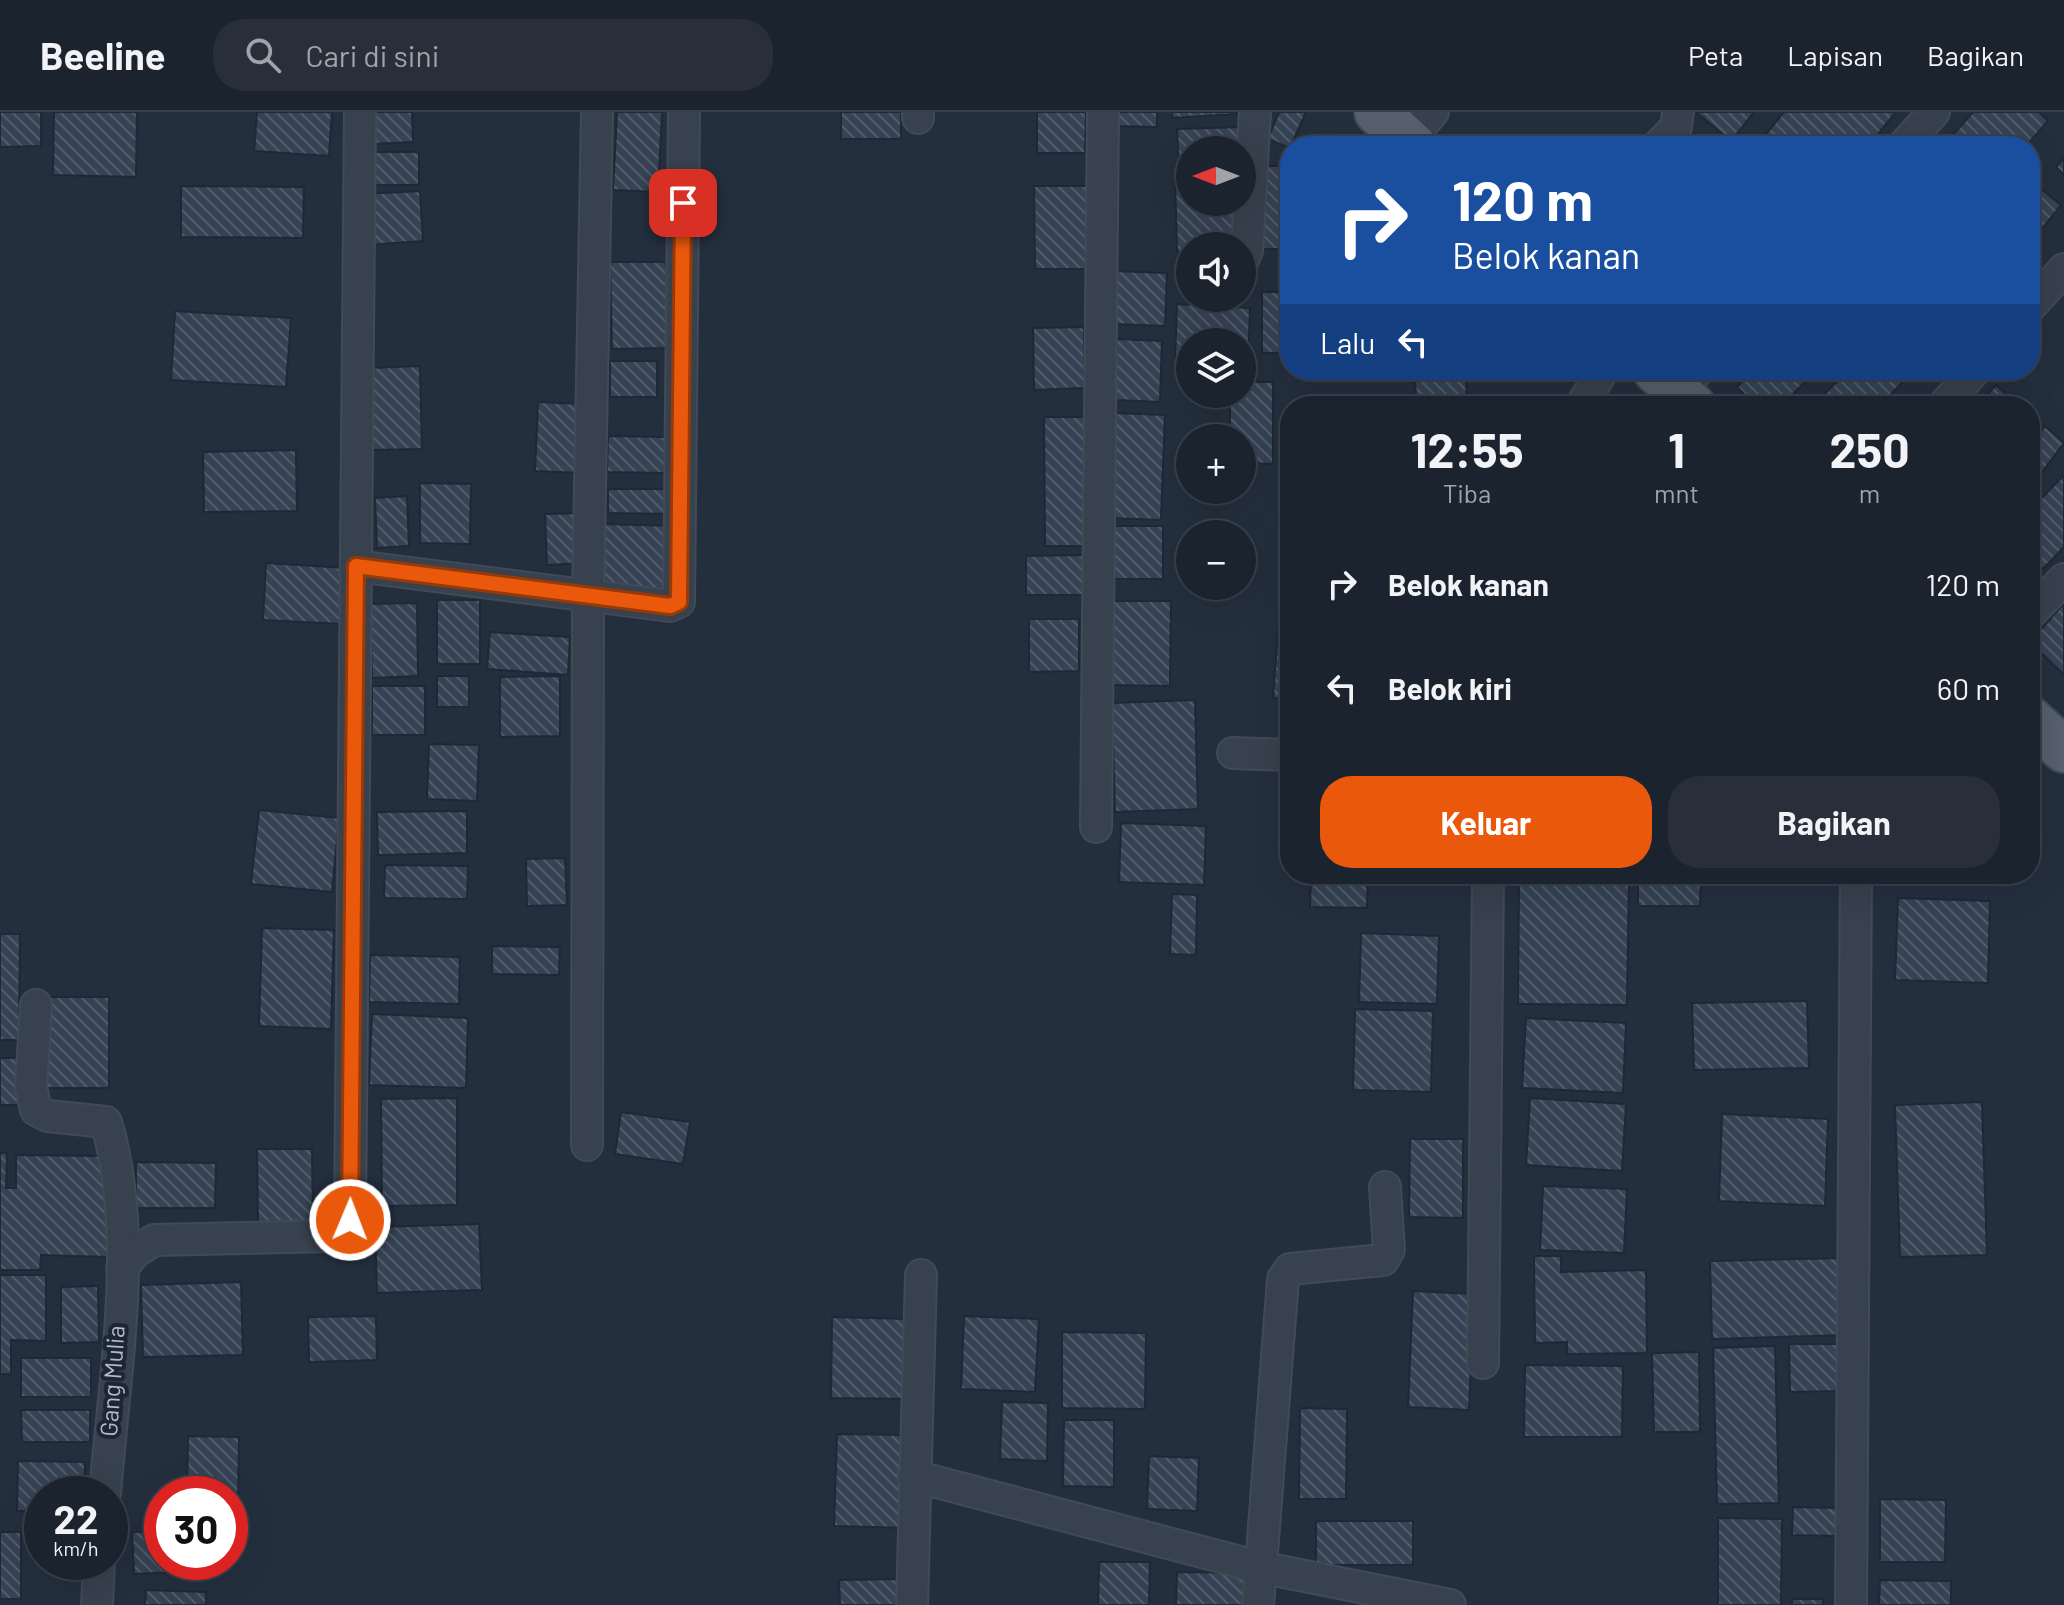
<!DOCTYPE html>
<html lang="id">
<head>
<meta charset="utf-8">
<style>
  body { margin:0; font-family:Barlow,sans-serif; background:#282f3a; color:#f1f3f6; height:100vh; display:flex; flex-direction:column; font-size:30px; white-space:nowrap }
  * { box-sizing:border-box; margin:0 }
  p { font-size:26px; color:#a0a4aa }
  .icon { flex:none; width:44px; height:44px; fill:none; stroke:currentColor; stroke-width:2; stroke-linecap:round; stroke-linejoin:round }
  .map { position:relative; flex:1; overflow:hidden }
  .drawer { position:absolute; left:1280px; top:284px; width:760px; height:488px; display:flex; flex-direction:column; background:#1b232e; border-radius:32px; box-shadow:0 8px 32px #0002,0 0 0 2px #39404a }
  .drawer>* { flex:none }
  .guide { position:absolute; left:1280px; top:24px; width:760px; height:244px; border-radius:32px; box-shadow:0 8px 32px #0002,0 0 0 2px #39404a; background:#1a4fa0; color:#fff; overflow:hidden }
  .needle { width:52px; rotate:270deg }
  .tools { position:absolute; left:1176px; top:24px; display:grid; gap:16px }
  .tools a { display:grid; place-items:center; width:80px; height:80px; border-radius:50%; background:#1b232e; box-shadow:0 8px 32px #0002,0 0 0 2px #39404a; font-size:40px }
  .speed { position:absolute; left:24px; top:1364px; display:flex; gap:16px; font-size:40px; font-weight:700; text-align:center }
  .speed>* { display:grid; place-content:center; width:104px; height:104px; border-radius:50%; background:#1b232e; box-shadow:0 8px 32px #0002,0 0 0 2px #39404a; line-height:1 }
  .speed small { font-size:20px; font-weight:400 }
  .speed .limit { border:12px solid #d22; background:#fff; color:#111 }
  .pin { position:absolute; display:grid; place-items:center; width:68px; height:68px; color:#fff; margin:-34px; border-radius:16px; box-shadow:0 4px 12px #0006 }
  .me { position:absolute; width:88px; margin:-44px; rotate:1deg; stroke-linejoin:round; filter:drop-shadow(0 0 6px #0008) }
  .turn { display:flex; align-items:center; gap:28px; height:168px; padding:0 40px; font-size:36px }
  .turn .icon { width:104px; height:104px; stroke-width:2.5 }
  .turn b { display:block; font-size:56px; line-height:68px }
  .then { display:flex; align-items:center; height:76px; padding:0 40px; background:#0003; gap:16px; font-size:30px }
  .eta { display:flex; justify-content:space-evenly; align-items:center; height:136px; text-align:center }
  .eta b { font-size:48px; font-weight:700; line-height:56px }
  .action { display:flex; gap:16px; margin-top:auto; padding:16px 40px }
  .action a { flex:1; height:92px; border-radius:32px; background:#ea580c; color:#fff; font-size:32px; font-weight:700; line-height:92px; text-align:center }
  .action a+a { background:#282f3a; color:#f1f3f6 }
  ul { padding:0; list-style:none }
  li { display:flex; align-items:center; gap:24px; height:104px; padding:0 40px }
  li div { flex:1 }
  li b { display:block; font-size:30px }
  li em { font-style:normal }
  header { display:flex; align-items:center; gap:48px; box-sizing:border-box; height:112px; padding:0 40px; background:#1b232e; border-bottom:2px solid #39404a }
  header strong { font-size:38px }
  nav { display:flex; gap:44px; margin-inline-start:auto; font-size:28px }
  .search { width:560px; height:72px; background:#282f3a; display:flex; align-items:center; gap:20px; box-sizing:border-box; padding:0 28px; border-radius:32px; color:#a0a4aa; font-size:30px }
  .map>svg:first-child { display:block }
  .building { fill:url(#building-back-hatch); stroke:#1f2835; stroke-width:2 }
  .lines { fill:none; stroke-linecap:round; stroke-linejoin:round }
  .street-casing { stroke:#414a57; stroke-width:34 }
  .primary-casing { stroke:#414a57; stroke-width:48 }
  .street { stroke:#38414e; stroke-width:30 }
  .primary { stroke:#56606e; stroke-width:44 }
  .route-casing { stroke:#983908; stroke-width:20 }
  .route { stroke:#ea580c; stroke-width:14 }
  .labels { text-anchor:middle; stroke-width:8; stroke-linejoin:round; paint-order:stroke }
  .street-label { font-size:24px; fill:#b4bcc9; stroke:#1d2633 }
</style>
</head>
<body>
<header>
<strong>Beeline</strong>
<div class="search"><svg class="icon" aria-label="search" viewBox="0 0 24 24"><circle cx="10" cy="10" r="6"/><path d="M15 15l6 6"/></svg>Cari di sini</div>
<nav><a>Peta</a><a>Lapisan</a><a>Bagikan</a></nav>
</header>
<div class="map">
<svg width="2064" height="1493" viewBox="0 0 2064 1493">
  <defs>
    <pattern id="building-back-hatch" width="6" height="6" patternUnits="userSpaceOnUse" patternTransform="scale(2)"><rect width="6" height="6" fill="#364354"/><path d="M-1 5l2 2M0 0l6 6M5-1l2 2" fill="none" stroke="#515c6b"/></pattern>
  </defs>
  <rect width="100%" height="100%" fill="#242f3e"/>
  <g class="building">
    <path d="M 0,0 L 41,0 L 41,34 L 0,35 Z"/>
    <path d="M 54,0 L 137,0 L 136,65 L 53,63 Z"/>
    <path d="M 257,0 L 332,0 L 329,44 L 254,39 Z"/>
    <path d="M 371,0 L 412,0 L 413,30 L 372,32 Z"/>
    <path d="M 617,0 L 662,0 L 658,80 L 613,78 Z"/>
    <rect x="841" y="0" width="60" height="27"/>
    <path d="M 1037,0 L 1086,0 L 1085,41 L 1037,41 Z"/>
    <path d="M 1116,0 L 1157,0 L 1157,15 L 1116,14 Z"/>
    <path d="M 1172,0 L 1237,0 L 1237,2 L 1172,6 Z"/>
    <path d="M 1279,0 L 1306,0 L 1290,36 L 1268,27 Z"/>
    <path d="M 1696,0 L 1754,0 L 1731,29 Z"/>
    <path d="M 1784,0 L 1896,0 L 1868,34 L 1756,34 Z"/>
    <path d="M 1973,0 L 2039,0 L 2048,9 L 2026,34 L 1961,34 L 1951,25 Z"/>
    <path d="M 1242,15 L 1242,38 L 1190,38 L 1190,62 L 1179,62 L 1177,17 Z"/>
    <rect x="373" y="40" width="46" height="33"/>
    <path d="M 2064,46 L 2064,63 L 2056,55 Z"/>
    <rect x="1260" y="54" width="30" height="83"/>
    <path d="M 1175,67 L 1190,67 L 1190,90 L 1239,90 L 1240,134 L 1190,134 L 1190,140 L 1177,140 Z"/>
    <path d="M 2030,68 L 2061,93 L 2030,132 Z"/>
    <path d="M 181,74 L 304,75 L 303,126 L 181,125 Z"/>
    <path d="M 1034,74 L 1087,74 L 1088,157 L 1035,157 Z"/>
    <path d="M 420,79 L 423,129 L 367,133 L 364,82 Z"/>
    <path d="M 610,150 L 666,150 L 667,236 L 612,237 Z"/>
    <path d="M 1113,159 L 1167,161 L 1165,214 L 1111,212 Z"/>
    <rect x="1262" y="180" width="28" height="61"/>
    <path d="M 1177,192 L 1250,196 L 1248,251 L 1242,250 L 1242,230 L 1190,230 L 1190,248 L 1175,247 Z"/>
    <path d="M 175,199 L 291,206 L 286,275 L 171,268 Z"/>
    <path d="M 1084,215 L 1085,276 L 1034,278 L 1033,216 Z"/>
    <path d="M 1117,227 L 1162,229 L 1160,290 L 1115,288 Z"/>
    <rect x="610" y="249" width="47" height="36"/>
    <path d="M 420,254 L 422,337 L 370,338 L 368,256 Z"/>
    <path d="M 1754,258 L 1817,258 L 1781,294 L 1756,294 L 1737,275 Z"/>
    <path d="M 1848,258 L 1907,258 L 1911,261 L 1880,294 L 1813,294 Z"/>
    <path d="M 1415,266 L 1466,266 L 1467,294 L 1416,294 Z"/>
    <path d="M 1242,270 L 1273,270 L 1273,352 L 1242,351 L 1242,326 L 1230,326 L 1230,282 L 1242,282 Z"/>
    <path d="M 1996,273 L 2019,294 L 1977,294 Z"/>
    <path d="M 538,290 L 583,292 L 580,361 L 535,359 Z"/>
    <path d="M 1111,301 L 1165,303 L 1161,408 L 1107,406 Z"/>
    <path d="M 1044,305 L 1087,305 L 1089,434 L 1045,434 Z"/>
    <path d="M 2045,314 L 2064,331 L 2030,376 L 2030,334 Z"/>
    <path d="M 608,324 L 665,325 L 665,361 L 607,360 Z"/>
    <path d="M 296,338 L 297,399 L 204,400 L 203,340 Z"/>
    <path d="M 2064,363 L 2064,435 L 2043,457 L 2030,445 L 2030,398 Z"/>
    <path d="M 420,371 L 471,372 L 470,432 L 420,431 Z"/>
    <path d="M 608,377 L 675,377 L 675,402 L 608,401 Z"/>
    <path d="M 407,384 L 409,434 L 377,436 L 375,386 Z"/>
    <path d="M 585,401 L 586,451 L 547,453 L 545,402 Z"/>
    <path d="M 604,412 L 673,414 L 671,482 L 602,480 Z"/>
    <path d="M 1111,414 L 1163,414 L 1163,467 L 1110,467 Z"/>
    <path d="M 1083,443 L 1084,483 L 1026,483 L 1026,444 Z"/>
    <path d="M 266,451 L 346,456 L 343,512 L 263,508 Z"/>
    <rect x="437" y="488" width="43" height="64"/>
    <path d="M 1112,489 L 1171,489 L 1170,574 L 1111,573 Z"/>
    <path d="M 417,491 L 418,564 L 372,566 L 370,492 Z"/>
    <path d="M 2064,491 L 2064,563 L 2030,530 Z"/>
    <path d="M 1279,503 L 1290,504 L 1290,588 L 1273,586 Z"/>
    <path d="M 1029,507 L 1079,507 L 1079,559 L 1029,560 Z"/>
    <path d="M 490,520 L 570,525 L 568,563 L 487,557 Z"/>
    <rect x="437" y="564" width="32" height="31"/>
    <path d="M 560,564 L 560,624 L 500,625 L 500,565 Z"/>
    <rect x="372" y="574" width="53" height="49"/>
    <path d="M 1195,588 L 1198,697 L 1115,700 L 1112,591 Z"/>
    <path d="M 429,632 L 479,633 L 477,689 L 427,687 Z"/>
    <path d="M 259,698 L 339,706 L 332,780 L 251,772 Z"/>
    <path d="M 467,699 L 467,741 L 378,743 L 377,700 Z"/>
    <path d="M 1121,711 L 1206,714 L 1204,773 L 1119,770 Z"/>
    <path d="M 565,746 L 567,793 L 527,794 L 526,747 Z"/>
    <path d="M 385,753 L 468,754 L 467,787 L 384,786 Z"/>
    <path d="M 1311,762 L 1368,762 L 1367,796 L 1310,795 Z"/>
    <path d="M 1380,762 L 1466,762 L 1465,770 L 1380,765 Z"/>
    <path d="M 1638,762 L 1701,762 L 1700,794 L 1638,794 Z"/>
    <path d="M 1519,766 L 1629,767 L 1627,893 L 1518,892 Z"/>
    <path d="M 1172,782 L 1197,783 L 1196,843 L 1170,842 Z"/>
    <path d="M 1898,786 L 1990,789 L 1988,871 L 1895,868 Z"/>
    <path d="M 262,816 L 334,818 L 331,917 L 259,914 Z"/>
    <path d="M 1361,821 L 1439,824 L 1437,892 L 1359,890 Z"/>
    <path d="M 0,822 L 20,822 L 19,928 L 0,928 Z"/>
    <path d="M 492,834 L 560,835 L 559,863 L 492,862 Z"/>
    <path d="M 370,843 L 460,845 L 459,892 L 369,890 Z"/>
    <rect x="45" y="885" width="64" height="91"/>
    <path d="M 1807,889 L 1809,956 L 1694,958 L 1692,891 Z"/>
    <path d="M 1355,897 L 1433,899 L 1431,980 L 1353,978 Z"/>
    <path d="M 372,902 L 468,906 L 466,976 L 369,973 Z"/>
    <path d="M 1526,906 L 1626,911 L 1623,981 L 1522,976 Z"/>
    <path d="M 0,946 L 21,946 L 20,993 L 0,993 Z"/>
    <path d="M 457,986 L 457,1093 L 382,1094 L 381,987 Z"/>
    <path d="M 1530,986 L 1626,992 L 1622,1059 L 1526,1053 Z"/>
    <path d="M 1982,990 L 1987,1143 L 1900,1145 L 1895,993 Z"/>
    <path d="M 621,1000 L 690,1010 L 683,1052 L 615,1042 Z"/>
    <path d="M 1722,1002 L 1828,1007 L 1825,1094 L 1719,1089 Z"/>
    <path d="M 1410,1027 L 1463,1027 L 1463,1106 L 1409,1105 Z"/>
    <path d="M 257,1037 L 312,1037 L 313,1109 L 258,1110 Z"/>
    <path d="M 0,1041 L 7,1041 L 6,1076 L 16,1076 L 16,1043 L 103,1044 L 103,1078 L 110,1078 L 109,1145 L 41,1143 L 40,1158 L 0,1158 Z"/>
    <path d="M 136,1050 L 216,1051 L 215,1096 L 136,1096 Z"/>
    <path d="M 1543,1074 L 1627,1077 L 1624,1141 L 1540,1138 Z"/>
    <path d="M 479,1112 L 482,1178 L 377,1181 L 375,1115 Z"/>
    <path d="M 1534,1144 L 1561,1144 L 1561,1160 L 1646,1158 L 1647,1241 L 1567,1242 L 1567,1230 L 1535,1231 Z"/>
    <path d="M 1845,1146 L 1847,1223 L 1712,1227 L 1710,1149 Z"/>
    <path d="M 0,1163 L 46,1163 L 46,1229 L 11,1228 L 11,1262 L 0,1262 Z"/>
    <path d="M 241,1170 L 243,1243 L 143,1245 L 141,1173 Z"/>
    <path d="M 98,1174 L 99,1230 L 61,1231 L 61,1175 Z"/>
    <path d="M 1413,1179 L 1474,1182 L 1469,1298 L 1408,1295 Z"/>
    <path d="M 376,1204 L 377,1248 L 309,1250 L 308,1205 Z"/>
    <path d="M 964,1204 L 1039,1207 L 1035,1280 L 961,1277 Z"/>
    <path d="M 832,1205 L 908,1207 L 907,1287 L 831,1286 Z"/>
    <path d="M 1062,1220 L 1146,1221 L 1145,1297 L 1062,1296 Z"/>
    <path d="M 1789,1232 L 1840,1232 L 1840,1279 L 1790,1280 Z"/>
    <path d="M 1775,1234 L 1779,1391 L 1717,1392 L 1713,1236 Z"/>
    <path d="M 1699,1240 L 1700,1320 L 1654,1320 L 1652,1241 Z"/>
    <rect x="21" y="1246" width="70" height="39"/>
    <path d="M 1525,1253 L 1623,1254 L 1622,1325 L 1524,1325 Z"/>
    <path d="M 1002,1290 L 1048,1291 L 1047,1349 L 1000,1347 Z"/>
    <path d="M 1300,1296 L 1347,1297 L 1346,1387 L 1299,1387 Z"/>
    <path d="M 21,1298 L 90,1298 L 90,1330 L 22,1330 Z"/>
    <path d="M 1064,1308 L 1114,1308 L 1114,1375 L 1063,1374 Z"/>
    <path d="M 837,1322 L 907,1323 L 905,1416 L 834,1414 Z"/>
    <path d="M 188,1324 L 239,1325 L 238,1402 L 230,1402 L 230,1382 L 187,1382 Z"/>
    <path d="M 1149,1344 L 1199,1346 L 1197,1399 L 1147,1397 Z"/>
    <path d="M 18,1349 L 85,1350 L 84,1382 L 42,1382 L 42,1399 L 17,1399 Z"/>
    <path d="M 1880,1387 L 1946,1388 L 1945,1450 L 1880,1450 Z"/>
    <path d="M 1793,1395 L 1837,1396 L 1836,1424 L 1792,1423 Z"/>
    <path d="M 1718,1406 L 1782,1407 L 1781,1493 L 1718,1493 Z"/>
    <rect x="1316" y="1409" width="97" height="44"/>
    <path d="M 162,1419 L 162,1450 L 220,1450 L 221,1458 L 134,1462 L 132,1420 Z"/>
    <rect x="0" y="1420" width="21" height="67"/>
    <path d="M 1099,1450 L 1150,1450 L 1149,1493 L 1098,1493 Z"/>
    <path d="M 1177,1460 L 1244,1461 L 1243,1493 L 1176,1493 Z"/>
    <path d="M 901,1467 L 901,1493 L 840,1493 L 839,1468 Z"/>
    <path d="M 1880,1468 L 1951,1469 L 1951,1493 L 1879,1493 Z"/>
    <path d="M 146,1478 L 206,1480 L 206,1493 L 145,1493 Z"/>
    <rect x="1792" y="1487" width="31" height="6"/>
  </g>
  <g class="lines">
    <defs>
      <g id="street">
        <path d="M 918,6 L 918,0"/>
        <path d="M 1408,29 L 1433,0"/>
        <path d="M 1658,34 L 1676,15 L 1678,0"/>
        <path d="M 1903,34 L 1934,0"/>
        <path d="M 1242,150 L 1247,139 L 1255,0"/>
        <path d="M 2030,195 L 2064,157"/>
        <path d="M 1679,280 L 1698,258"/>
        <path d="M 1581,294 L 1603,258"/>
        <path d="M 1943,294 L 1975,258"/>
        <path d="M 356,454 L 670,494 L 679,490 L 684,0"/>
        <path d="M 2030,502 L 2064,467"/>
        <path d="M 1233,641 L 1290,643"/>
        <path d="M 1096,715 L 1103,0"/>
        <path d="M 36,893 L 31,975 L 36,998 L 48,1004 L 106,1010 C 140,1123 114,1265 105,1382"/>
        <path d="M 587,1033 L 588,483 L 597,0"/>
        <path d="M 122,1157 L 134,1141 L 154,1128 L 332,1124 L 350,1108 L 360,0"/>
        <path d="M 1483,1251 L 1488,762"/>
        <path d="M 914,1364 L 1259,1455 L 1450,1493"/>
        <path d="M 97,1493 L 99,1450"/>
        <path d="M 912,1493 L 921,1163"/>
        <path d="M 1258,1493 L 1283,1167 L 1290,1157 L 1383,1148 L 1389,1138 L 1385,1075"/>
        <path d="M 1851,1493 L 1856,762"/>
      </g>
      <g id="primary">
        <path d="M 1377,0 L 1414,34"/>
        <path d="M 1655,258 L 1693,294"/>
        <path d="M 2030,607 L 2064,638"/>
      </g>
    </defs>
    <use href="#street" class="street-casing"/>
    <use href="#primary" class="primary-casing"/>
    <use href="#street" class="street"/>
    <use href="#primary" class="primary"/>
  </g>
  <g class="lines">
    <defs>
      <path id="route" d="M 350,1108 L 356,454 L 670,494 L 679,490 L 683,91"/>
    </defs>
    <use href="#route" class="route-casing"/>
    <use href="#route" class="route"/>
  </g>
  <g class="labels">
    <g class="street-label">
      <text transform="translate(113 1269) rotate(-86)" y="8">Gang Mulia</text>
    </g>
  </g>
</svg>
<div class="tools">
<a><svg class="needle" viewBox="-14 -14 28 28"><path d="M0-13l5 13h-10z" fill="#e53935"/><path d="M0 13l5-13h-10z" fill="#a0a4aa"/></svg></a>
<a><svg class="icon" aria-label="sound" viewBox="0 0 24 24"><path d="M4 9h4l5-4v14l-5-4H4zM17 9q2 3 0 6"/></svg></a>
<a><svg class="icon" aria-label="layers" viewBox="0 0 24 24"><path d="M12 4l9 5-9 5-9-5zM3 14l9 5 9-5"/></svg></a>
<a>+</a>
<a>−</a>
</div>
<div class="speed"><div>22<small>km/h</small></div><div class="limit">30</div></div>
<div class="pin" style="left:683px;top:91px;background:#d93025"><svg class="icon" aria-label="arrive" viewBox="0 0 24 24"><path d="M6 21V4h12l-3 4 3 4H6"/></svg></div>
<svg class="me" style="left:350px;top:1108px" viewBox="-20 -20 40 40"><circle r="17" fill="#ea580c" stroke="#fff" stroke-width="3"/><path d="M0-11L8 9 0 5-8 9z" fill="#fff"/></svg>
<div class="guide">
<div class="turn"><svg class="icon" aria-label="right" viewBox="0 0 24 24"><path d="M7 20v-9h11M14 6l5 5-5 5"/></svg><div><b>120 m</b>Belok kanan</div></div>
<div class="then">Lalu<svg class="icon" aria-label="left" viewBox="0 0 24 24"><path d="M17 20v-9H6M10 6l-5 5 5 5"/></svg></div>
</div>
<section class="drawer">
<div class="eta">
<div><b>12:55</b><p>Tiba</p></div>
<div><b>1</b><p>mnt</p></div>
<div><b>250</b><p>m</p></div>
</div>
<ul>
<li><svg class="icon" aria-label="right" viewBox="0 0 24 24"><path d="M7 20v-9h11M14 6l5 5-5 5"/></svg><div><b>Belok kanan</b></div><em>120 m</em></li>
<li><svg class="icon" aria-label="left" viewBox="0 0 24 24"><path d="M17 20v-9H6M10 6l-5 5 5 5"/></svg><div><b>Belok kiri</b></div><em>60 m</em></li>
</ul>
<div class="action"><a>Keluar</a><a>Bagikan</a></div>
</section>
</div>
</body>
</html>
